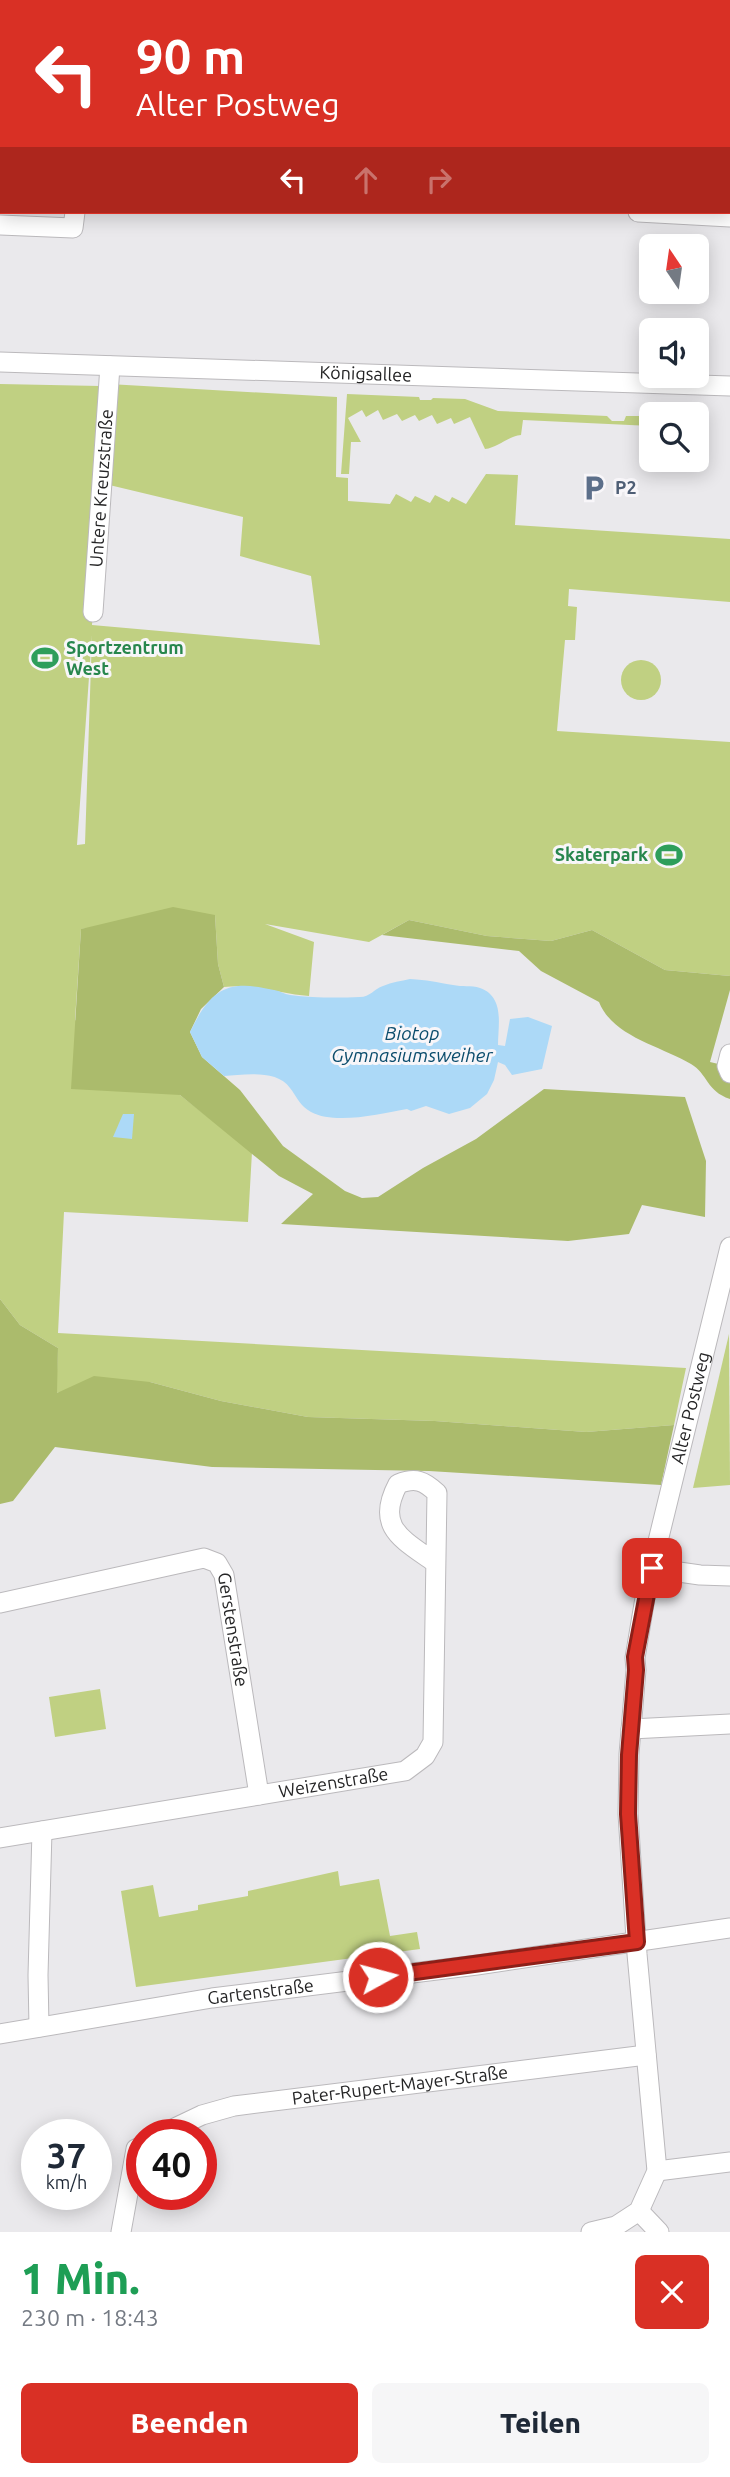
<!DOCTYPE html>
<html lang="de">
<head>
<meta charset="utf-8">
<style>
  body { margin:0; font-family:Ubuntu,sans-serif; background:#f6f6f7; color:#1f2937; height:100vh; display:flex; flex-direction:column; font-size:26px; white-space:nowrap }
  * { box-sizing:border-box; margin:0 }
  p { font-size:23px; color:#747a83 }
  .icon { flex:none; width:38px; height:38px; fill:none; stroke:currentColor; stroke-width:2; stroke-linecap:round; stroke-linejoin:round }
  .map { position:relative; height:2232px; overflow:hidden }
  .panel { display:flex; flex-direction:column; background:#fff; flex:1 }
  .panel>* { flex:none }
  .top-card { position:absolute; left:0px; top:0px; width:732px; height:214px; box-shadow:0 4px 18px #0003; background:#d93025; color:#fff; overflow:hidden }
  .needle { width:46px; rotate:347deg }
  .tools { position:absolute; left:639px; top:234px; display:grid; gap:14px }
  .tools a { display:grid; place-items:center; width:70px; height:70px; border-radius:10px; background:#fff; box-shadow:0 4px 18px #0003; font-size:35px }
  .speed { position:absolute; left:21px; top:2119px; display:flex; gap:14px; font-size:35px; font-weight:700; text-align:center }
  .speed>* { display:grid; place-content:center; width:91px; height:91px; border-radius:50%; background:#fff; box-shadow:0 4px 18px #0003; line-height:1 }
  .speed small { font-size:18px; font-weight:400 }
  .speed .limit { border:10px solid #d22; background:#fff; color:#111 }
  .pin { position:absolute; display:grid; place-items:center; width:60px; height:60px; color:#fff; margin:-30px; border-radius:14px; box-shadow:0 4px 10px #0006 }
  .me { position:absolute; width:77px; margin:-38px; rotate:83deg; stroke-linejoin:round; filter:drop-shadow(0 0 5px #0008) }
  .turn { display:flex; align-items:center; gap:24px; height:147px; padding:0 21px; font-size:32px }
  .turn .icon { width:91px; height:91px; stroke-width:2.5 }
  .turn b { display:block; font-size:49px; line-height:60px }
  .lanes { display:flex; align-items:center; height:66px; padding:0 21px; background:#0003; justify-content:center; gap:35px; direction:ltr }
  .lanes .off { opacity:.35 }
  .round { display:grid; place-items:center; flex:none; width:74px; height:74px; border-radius:10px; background:#f6f6f7 }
  .summary { display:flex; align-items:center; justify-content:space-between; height:119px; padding:0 21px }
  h1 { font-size:42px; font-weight:800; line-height:52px; color:#1e9e55 }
  .action { display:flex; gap:14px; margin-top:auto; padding:14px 21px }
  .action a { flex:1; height:80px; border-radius:10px; background:#d93025; color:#fff; font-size:28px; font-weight:800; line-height:80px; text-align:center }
  .action a+a { background:#f6f6f7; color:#1f2937 }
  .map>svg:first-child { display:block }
  .green { fill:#c0d082; fill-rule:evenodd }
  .forest { fill:#abbb6c }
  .water { fill:#acd9f7 }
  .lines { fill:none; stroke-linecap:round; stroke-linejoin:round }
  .minor-casing { stroke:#bbb9bc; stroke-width:21 }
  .minor { stroke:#fff; stroke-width:19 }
  .route-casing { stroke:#8d1f18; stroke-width:18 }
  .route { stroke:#d93025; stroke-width:12 }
  .labels { text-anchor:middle; stroke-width:6; stroke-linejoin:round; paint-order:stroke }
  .street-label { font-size:18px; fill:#252526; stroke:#f8f6f9 }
  .service-label { font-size:18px; font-weight:bold; fill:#4e5e75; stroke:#f8f6f9; text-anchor:start }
  .leisure-label { font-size:18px; font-weight:bold; fill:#27864d; stroke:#f8f6f9; text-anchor:start }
  .water-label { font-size:19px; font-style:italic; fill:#0c4d6d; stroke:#f8f6f9 }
</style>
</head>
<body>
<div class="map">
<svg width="730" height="2232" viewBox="0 0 730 2232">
  <rect width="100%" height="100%" fill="#eae9ec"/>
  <g class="green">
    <path d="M 0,384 L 100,386 L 109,384 L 337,397 L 336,477 L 348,478 L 348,501 L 390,504 L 396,494 L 411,502 L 415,496 L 430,503 L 435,495 L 449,502 L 452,497 L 466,504 L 486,474 L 518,475 L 515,525 L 730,539 L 730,602 L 569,589 L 568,606 L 577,607 L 575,640 L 565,640 L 557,731 L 730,742 L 730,976 L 665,970 L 592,930 L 551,941 L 487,936 L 409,920 L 369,942 L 265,924 L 314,942 L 309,996 C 280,994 254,983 224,987 L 218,964 L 215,915 L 81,929 L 75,1020 L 180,1095 L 252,1152 L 248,1222 L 64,1212 L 58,1333 L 686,1368 L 674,1425 L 586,1432 L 435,1421 L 308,1417 L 221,1401 L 150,1382 L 56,1393 L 58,1348 L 20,1325 L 0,1299 ZM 101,483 L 243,517 L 240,556 L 311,576 L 320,645 L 92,625 ZM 92,635 L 85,844 L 77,845 Z"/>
    <path d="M 347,394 L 419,397 L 420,400 L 431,400 L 433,398 L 465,399 L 498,411 L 607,416 L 612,421 L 624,421 L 626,416 L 651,416 L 651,426 L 523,420 L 521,435 C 508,436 499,447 485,449 L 470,417 L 454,424 L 451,418 L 437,424 L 432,415 L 419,421 L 415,415 L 402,421 L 397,414 L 383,420 L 378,410 L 366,417 L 362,410 L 348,418 L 361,442 L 351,442 L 349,474 L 341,474 Z"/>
    <circle cx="641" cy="680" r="20"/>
    <path d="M 729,1334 L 730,1485 L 693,1488 Z"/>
    <path d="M 100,1689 L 106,1729 L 55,1737 L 49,1697 Z"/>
    <path d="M 338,1871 L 340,1886 L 379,1879 L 390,1936 L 417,1932 L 420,1949 L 136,1987 L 121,1891 L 153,1885 L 159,1917 L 198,1910 L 198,1905 L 248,1896 L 248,1891 Z"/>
  </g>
  <g class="forest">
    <path d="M 173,907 L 215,915 L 218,964 L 224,987 L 201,1009 L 190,1032 L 202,1057 L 240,1090 L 283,1146 L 345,1191 L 362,1198 L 378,1197 L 423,1168 L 476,1139 L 544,1089 L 685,1097 L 706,1161 L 705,1217 L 642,1205 L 629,1234 L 568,1241 L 281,1224 L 313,1194 L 279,1176 L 180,1095 L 71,1089 L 81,929 Z"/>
    <path d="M 409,920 L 487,936 L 551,941 L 592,930 L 665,970 L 730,976 L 730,990 L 710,1062 L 727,1066 L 730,1073 L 730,1099 C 706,1091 708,1074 691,1064 C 661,1046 613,1037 599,1002 L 541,971 L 519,951 L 382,935 Z"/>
    <path d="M 0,1299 L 20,1325 L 58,1348 L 57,1393 L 94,1376 L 150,1382 L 221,1401 L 308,1417 L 435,1421 L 586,1432 L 674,1425 L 661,1485 L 429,1471 L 212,1467 L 55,1447 L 13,1501 L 0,1504 Z"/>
  </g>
  <g class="water">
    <path d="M 410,979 C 428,980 435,982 453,985 C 462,987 471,985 480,988 C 505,997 498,1025 498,1045 L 505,1046 L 510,1019 L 528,1017 L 552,1026 L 542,1069 L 512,1075 L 505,1065 L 498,1062 L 494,1080 L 487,1094 L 470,1108 L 449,1114 L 426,1106 L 411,1111 L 407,1109 C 380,1114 335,1125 311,1112 C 300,1106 297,1097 290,1088 C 277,1069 243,1075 224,1076 L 202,1057 L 190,1032 C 211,989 227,979 274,990 C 280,991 284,994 290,995 C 313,998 337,998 360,997 C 370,997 374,989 383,986 C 392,982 401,981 410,979 Z"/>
    <path d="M 123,1114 L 134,1114 L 132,1139 L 113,1137 Z"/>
  </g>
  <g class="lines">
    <defs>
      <g id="minor">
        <path d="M 103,2 L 103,0"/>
        <path d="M 0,98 L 2,98"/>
        <path d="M 638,212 L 730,217"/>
        <path d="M 0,225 L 73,228 L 75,212"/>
        <path id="s1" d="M 0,362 L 730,386"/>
        <path id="s2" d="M 93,612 L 110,366"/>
        <path d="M 730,1054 L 727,1066 L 730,1073"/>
        <path d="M 651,1568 L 700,1575 L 730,1576"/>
        <path id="s3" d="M 0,1603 L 204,1558 L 217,1563 L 224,1575 L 259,1795"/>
        <path d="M 631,1729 L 730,1724"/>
        <path id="s4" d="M 0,1838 L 405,1771 L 425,1756 L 433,1742 L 437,1493 C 424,1481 416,1477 398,1484 C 375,1527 402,1539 434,1562"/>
        <path d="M 39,2027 L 38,1975 L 42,1831"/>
        <path id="s5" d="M 0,2034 L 212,1998 L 477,1965 L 730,1928"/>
        <path id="s6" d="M 160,2135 L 202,2115 L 234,2106 L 646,2055"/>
        <path d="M 657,2171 L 730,2162"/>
        <path d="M 639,2211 L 659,2232"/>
        <path d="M 121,2232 L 136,2149 L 142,2146"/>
        <path id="s7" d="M 591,2232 L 616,2226 L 639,2211 L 657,2171 L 637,1954 L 628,1814 L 629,1754 L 636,1670 L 635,1658 L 647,1586 L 730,1247"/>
      </g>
    </defs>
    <use href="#minor" class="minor-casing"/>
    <use href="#minor" class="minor"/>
  </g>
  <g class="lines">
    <defs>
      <path id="route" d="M 378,1977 L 637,1942 L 628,1814 L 629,1755 L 636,1670 L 635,1657 L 652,1568"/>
    </defs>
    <use href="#route" class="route-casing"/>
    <use href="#route" class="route"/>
  </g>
  <defs>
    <symbol id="parking-bare" viewBox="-9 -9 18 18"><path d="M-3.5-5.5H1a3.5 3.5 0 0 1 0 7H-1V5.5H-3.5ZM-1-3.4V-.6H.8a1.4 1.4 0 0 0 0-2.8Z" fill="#5c6f8a" stroke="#f8f6f9" stroke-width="2.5" paint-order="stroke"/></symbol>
    <symbol id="stadium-bare" viewBox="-9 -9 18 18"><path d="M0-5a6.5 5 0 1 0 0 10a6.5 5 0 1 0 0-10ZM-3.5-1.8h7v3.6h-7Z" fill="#2e9e5b" stroke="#f8f6f9" stroke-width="2.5" paint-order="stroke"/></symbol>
  </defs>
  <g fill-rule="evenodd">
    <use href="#parking-bare" x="575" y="469" width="38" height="38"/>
    <use href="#stadium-bare" x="26" y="639" width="38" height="38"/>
    <use href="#stadium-bare" x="650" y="836" width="38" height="38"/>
  </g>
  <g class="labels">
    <g class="street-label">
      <text dy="6" stroke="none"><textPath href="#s1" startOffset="366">Königsallee</textPath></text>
      <text dy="6" stroke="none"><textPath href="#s2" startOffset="124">Untere Kreuzstraße</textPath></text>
      <text dy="6" stroke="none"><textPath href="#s7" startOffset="868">Alter Postweg</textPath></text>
      <text dy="6" stroke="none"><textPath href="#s3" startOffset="292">Gerstenstraße</textPath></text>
      <text dy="6" stroke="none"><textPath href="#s4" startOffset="338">Weizenstraße</textPath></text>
      <text dy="6" stroke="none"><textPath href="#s5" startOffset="264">Gartenstraße</textPath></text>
      <text dy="6" stroke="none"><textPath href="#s6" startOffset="247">Pater-Rupert-Mayer-Straße</textPath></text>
    </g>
    <g class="service-label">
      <text x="615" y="494">P2</text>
    </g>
    <g class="leisure-label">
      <text x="66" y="654">Sportzentrum<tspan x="66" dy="21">West</tspan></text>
      <text x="648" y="861" text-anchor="end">Skaterpark</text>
    </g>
    <g class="water-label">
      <text x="412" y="1040">Biotop<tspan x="412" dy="22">Gymnasiumsweiher</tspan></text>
    </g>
  </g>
</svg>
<div class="tools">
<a><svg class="needle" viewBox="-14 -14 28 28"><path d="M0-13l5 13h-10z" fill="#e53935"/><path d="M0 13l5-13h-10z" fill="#747a83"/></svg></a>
<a><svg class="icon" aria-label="sound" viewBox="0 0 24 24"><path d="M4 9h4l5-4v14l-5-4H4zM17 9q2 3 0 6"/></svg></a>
<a><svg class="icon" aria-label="search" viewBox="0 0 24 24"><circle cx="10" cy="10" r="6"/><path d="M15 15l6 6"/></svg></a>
</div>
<div class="speed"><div>37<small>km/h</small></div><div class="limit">40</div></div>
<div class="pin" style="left:652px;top:1568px;background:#d93025"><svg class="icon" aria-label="arrive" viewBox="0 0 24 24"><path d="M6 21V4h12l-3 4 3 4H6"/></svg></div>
<svg class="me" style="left:378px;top:1977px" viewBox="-20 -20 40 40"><circle r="17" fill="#d93025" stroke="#fff" stroke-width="3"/><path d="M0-11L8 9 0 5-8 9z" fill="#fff"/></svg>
<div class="top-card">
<div class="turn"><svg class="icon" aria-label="left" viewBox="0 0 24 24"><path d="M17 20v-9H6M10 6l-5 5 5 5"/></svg><div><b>90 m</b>Alter Postweg</div></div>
<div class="lanes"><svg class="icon" aria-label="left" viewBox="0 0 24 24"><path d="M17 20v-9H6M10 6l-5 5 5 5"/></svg><svg class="icon off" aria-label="ahead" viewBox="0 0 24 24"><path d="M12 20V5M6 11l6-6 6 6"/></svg><svg class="icon off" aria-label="right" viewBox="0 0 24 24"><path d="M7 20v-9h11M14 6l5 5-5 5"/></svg></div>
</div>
</div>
<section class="panel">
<div class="summary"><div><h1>1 Min.</h1><p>230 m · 18:43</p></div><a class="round" style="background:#d93025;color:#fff"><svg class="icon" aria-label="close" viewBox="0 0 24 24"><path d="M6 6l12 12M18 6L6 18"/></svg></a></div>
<div class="action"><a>Beenden</a><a>Teilen</a></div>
</section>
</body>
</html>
